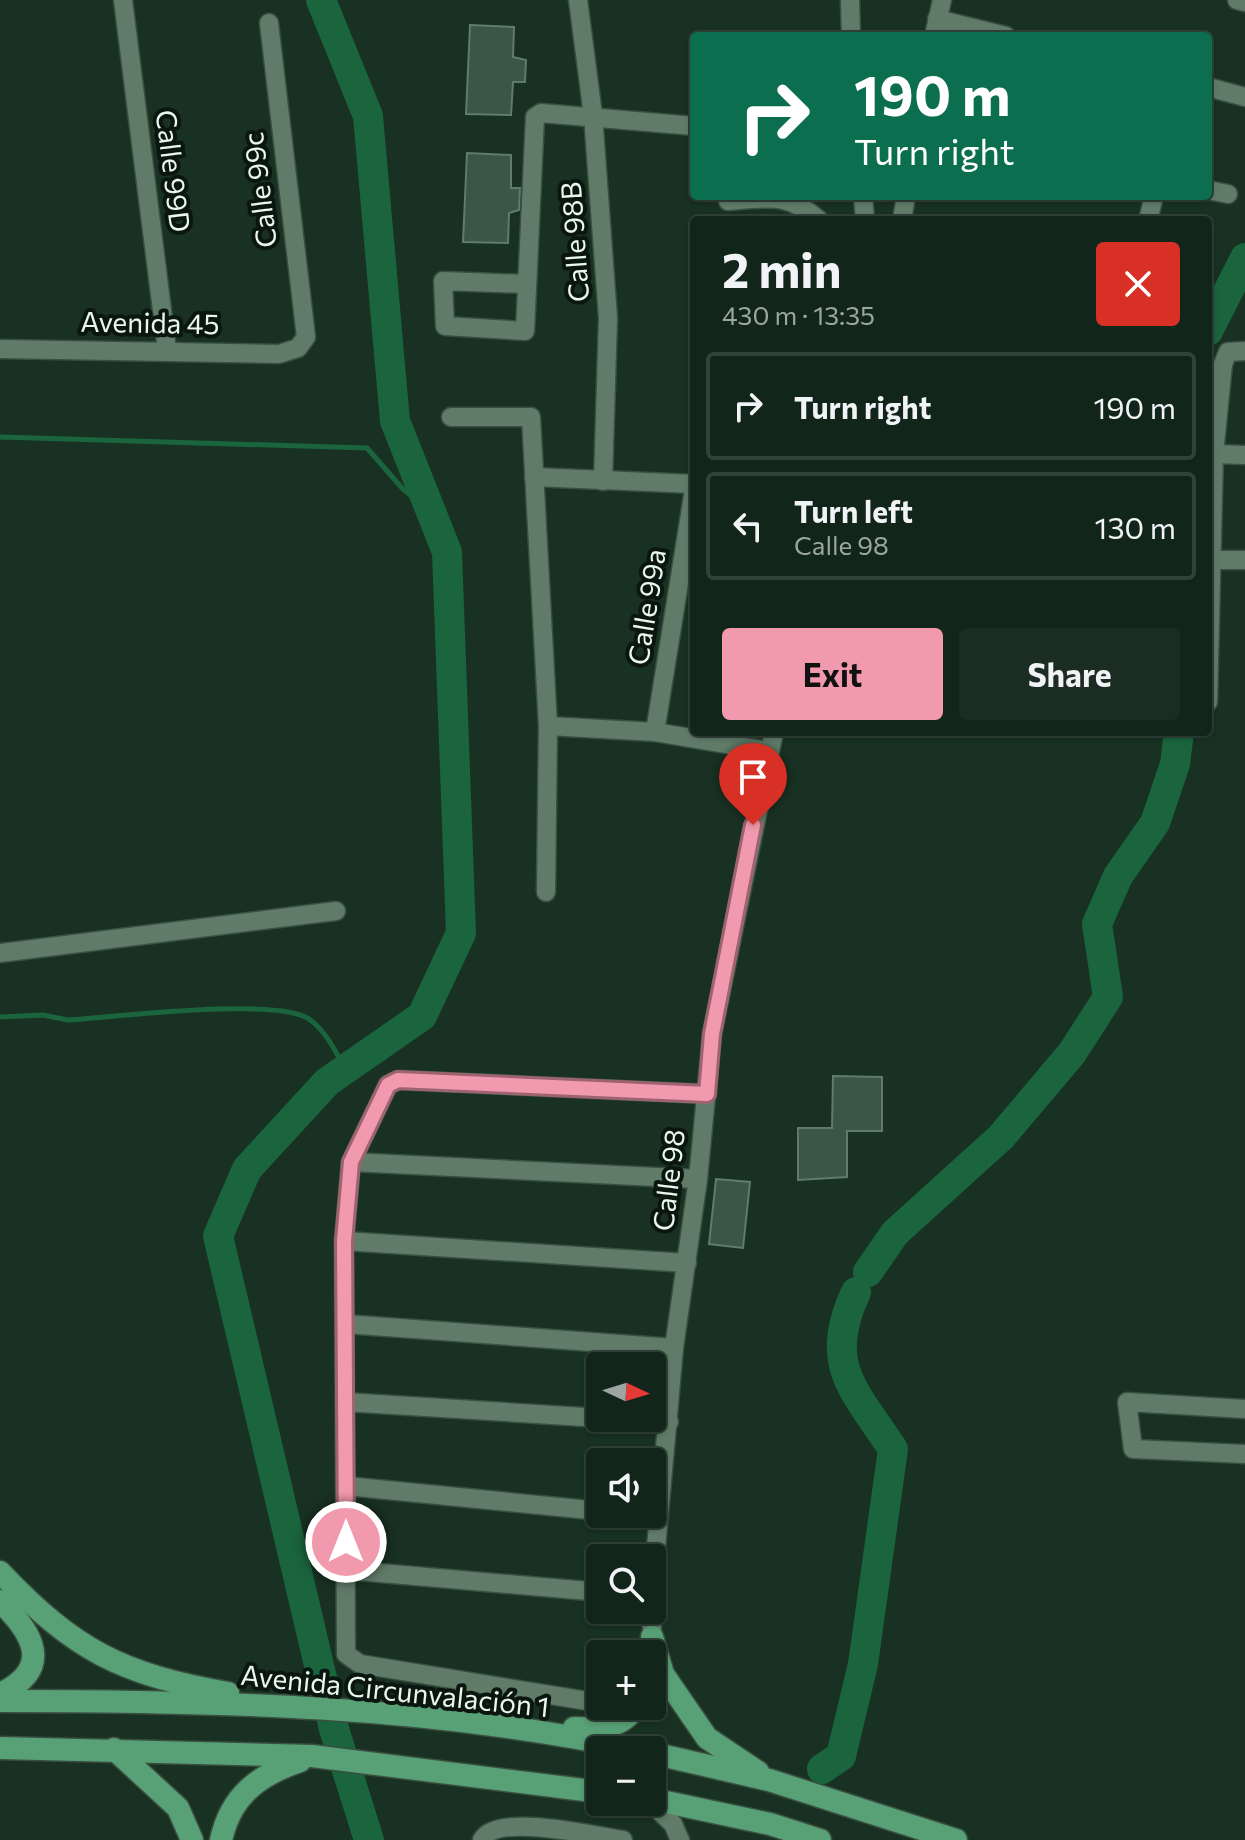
<!DOCTYPE html>
<html lang="en">
<head>
<meta charset="utf-8">
<style>
  body { margin:0; font-family:Commissioner,sans-serif; background:#1b2d23; color:#f1f3f6; height:100vh; display:flex; flex-direction:column; font-size:30px; white-space:nowrap }
  * { box-sizing:border-box; margin:0 }
  p { font-size:26px; color:#9ca5a2 }
  .icon { flex:none; width:44px; height:44px; fill:none; stroke:currentColor; stroke-width:2; stroke-linecap:round; stroke-linejoin:round }
  .map { position:relative; flex:1; overflow:hidden }
  .drawer { position:absolute; left:690px; top:216px; width:522px; height:520px; display:flex; flex-direction:column; background:#12251a; border-radius:8px; box-shadow:0 2px 6px #0004,0 0 0 2px #314239 }
  .drawer>* { flex:none }
  .top-card { position:absolute; left:690px; top:32px; width:522px; height:168px; border-radius:8px; box-shadow:0 2px 6px #0004,0 0 0 2px #314239; background:#0b6e4f; color:#fff; overflow:hidden }
  .needle { width:52px; rotate:94deg }
  .tools { position:absolute; left:586px; top:1352px; display:grid; gap:16px }
  .tools a { display:grid; place-items:center; width:80px; height:80px; border-radius:8px; background:#12251a; box-shadow:0 2px 6px #0004,0 0 0 2px #314239; font-size:40px }
  .pin { position:absolute; display:grid; place-items:center; width:68px; height:68px; color:#fff; margin:-82px -34px; border-radius:50% 50% 50% 0; rotate:-45deg; box-shadow:0 0 8px #0007 }
  .pin .icon { rotate:45deg }
  .me { position:absolute; width:88px; margin:-44px; rotate:0deg; stroke-linejoin:round; filter:drop-shadow(0 0 6px #0008) }
  .turn { display:flex; align-items:center; gap:28px; height:168px; padding:0 32px; font-size:36px }
  .turn .icon { width:104px; height:104px; stroke-width:2.5 }
  .turn b { display:block; font-size:56px; line-height:68px }
  .round { display:grid; place-items:center; flex:none; width:84px; height:84px; border-radius:8px; background:#1b2d23 }
  .overview { display:flex; align-items:center; justify-content:space-between; height:136px; padding:0 32px }
  h1 { font-size:48px; font-weight:700; line-height:60px }
  .cta { display:flex; gap:16px; margin-top:auto; padding:16px 32px }
  .cta a { flex:1; height:92px; border-radius:8px; background:#f29aad; color:#111; font-size:32px; font-weight:700; line-height:92px; text-align:center }
  .cta a+a { background:#1b2d23; color:#f1f3f6 }
  ul { padding:0; list-style:none }
  li { display:flex; align-items:center; gap:24px; height:108px; margin:0 16px 12px; padding:0 16px; border:4px solid #314239; border-radius:8px }
  li div { flex:1 }
  li b { display:block; font-size:30px }
  li em { font-style:normal }
  .map>svg:first-child { display:block }
  .lines { fill:none; stroke-linecap:round; stroke-linejoin:round }
  .stream { stroke:#1a643e; stroke-width:5 }
  .river { stroke:#1a643e; stroke-width:30 }
  .building { fill:#3b5645; stroke:#607c69; stroke-width:2 }
  .minor-casing { stroke:#394f41; stroke-width:21 }
  .major-casing { stroke:#394f41; stroke-width:25 }
  .minor { stroke:#607c69; stroke-width:18 }
  .major { stroke:#58a076; stroke-width:22 }
  .route-casing { stroke:#9d6470; stroke-width:20 }
  .route { stroke:#f29aad; stroke-width:14 }
  .labels { text-anchor:middle; stroke-width:8; stroke-linejoin:round; paint-order:stroke }
  .street-label { font-size:28px; fill:#e9f8ed; stroke:#0c1610 }
</style>
</head>
<body>
<div class="map">
<svg width="1245" height="1840" viewBox="0 0 1245 1840">
  <rect width="100%" height="100%" fill="#183122"/>
  <g class="lines">
    <g class="stream">
      <path d="M 0,437 L 367,448 L 402,488 L 432,514"/>
      <path d="M 0,1017 L 43,1015 L 68,1020 C 114,1017 276,997 309,1019 C 326,1031 336,1052 345,1069"/>
    </g>
    <g class="river">
      <path d="M 321,0 L 368,116 L 395,421 L 447,552 L 461,933 L 422,1016 L 327,1082 L 247,1169 L 218,1236 L 334,1729 L 369,1840"/>
      <path d="M 1208,331 L 1245,258"/>
      <path d="M 868,1272 L 895,1233 L 1001,1137 L 1072,1053 L 1108,997 L 1097,924 L 1118,876 L 1155,823 L 1175,764 L 1179,732"/>
      <path d="M 822,1769 L 841,1756 L 863,1664 L 893,1449 C 854,1390 822,1364 856,1292"/>
    </g>
  </g>
  <g class="building">
    <path d="M 470,25 L 514,27 L 513,57 L 526,60 L 525,82 L 513,82 L 511,115 L 466,114 Z"/>
    <path d="M 467,153 L 511,155 L 511,188 L 520,188 L 519,210 L 509,213 L 508,243 L 463,242 Z"/>
    <path d="M 833,1076 L 882,1077 L 882,1131 L 847,1131 L 847,1177 L 798,1180 L 798,1128 L 832,1128 Z"/>
    <path d="M 716,1179 L 750,1182 L 743,1248 L 709,1244 Z"/>
  </g>
  <g class="lines">
    <defs>
      <g id="minor">
        <path d="M 123,0 L 167,350"/>
        <path d="M 578,0 L 593,115 L 608,318 L 603,481"/>
        <path d="M 850,0 L 851,36"/>
        <path d="M 1237,0 L 1245,2"/>
        <path d="M 937,19 L 1006,36"/>
        <path d="M 934,36 L 942,0"/>
        <path d="M 1208,87 L 1245,97"/>
        <path d="M 1208,190 L 1228,194"/>
        <path d="M 863,196 L 865,220"/>
        <path d="M 728,201 C 768,198 787,192 819,220"/>
        <path d="M 902,220 L 906,196"/>
        <path d="M 1148,220 L 1154,196"/>
        <path d="M 526,284 L 443,281 L 445,326 L 525,331 L 535,117 L 541,113 L 694,126"/>
        <path d="M 0,349 L 279,354 L 298,348 L 306,337 L 269,23"/>
        <path d="M 451,417 L 531,417 L 548,726 L 546,892"/>
        <path d="M 1214,454 L 1245,455"/>
        <path d="M 534,477 L 694,484"/>
        <path d="M 1213,560 L 1245,560"/>
        <path d="M 1208,702 L 1214,454 L 1223,364 L 1228,352 L 1245,351"/>
        <path d="M 548,726 L 655,732 L 768,751"/>
        <path d="M 655,732 L 694,490"/>
        <path d="M 0,953 L 336,911"/>
        <path d="M 351,1162 L 698,1179"/>
        <path d="M 344,1241 L 687,1263"/>
        <path d="M 345,1324 L 674,1348"/>
        <path d="M 345,1402 L 600,1418"/>
        <path d="M 1245,1409 L 1127,1402 L 1133,1449 L 1245,1454"/>
        <path d="M 601,1418 L 669,1422"/>
        <path d="M 346,1486 L 600,1511"/>
        <path d="M 631,1514 L 659,1517"/>
        <path d="M 346,1570 L 600,1592"/>
        <path d="M 652,1592 L 674,1348 L 698,1179 L 712,1034 L 774,732"/>
        <path d="M 652,1637 L 652,1610"/>
        <path d="M 600,1703 L 360,1664 L 346,1654 L 344,1241 L 351,1162 L 388,1085 L 398,1080 L 707,1094"/>
        <path d="M 650,1802 L 673,1824 L 680,1840"/>
        <path d="M 482,1840 C 496,1812 596,1836 623,1840"/>
      </g>
      <g id="major">
        <path d="M 0,1572 C 75,1651 121,1674 228,1693"/>
        <path d="M 0,1601 C 32,1632 55,1668 0,1694"/>
        <path d="M 652,1637 L 663,1674 L 707,1738 L 758,1772"/>
        <path d="M 0,1701 C 214,1701 429,1705 639,1750"/>
        <path d="M 574,1728 C 598,1729 622,1729 636,1706"/>
        <path d="M 0,1748 L 312,1756 L 600,1792"/>
        <path d="M 114,1749 L 178,1808 L 192,1840"/>
        <path d="M 652,1753 L 769,1780 L 956,1840"/>
        <path d="M 652,1799 L 770,1824 L 820,1840"/>
        <path d="M 221,1840 C 231,1795 259,1775 300,1761"/>
      </g>
    </defs>
    <use href="#minor" class="minor-casing"/>
    <use href="#major" class="major-casing"/>
    <use href="#minor" class="minor"/>
    <use href="#major" class="major"/>
  </g>
  <g class="lines">
    <defs>
      <path id="route" d="M 346,1542 L 344,1241 L 351,1162 L 388,1085 L 398,1080 L 707,1094 L 712,1034 L 753,825"/>
    </defs>
    <use href="#route" class="route-casing"/>
    <use href="#route" class="route"/>
  </g>
  <g class="labels">
    <g class="street-label">
      <text transform="translate(173 171) rotate(83)" y="10">Calle 99D</text>
      <text transform="translate(260 190) rotate(-97)" y="10">Calle 99c</text>
      <text transform="translate(575 242) rotate(-94)" y="10">Calle 98B</text>
      <text transform="translate(150 323) rotate(1)" y="10">Avenida 45</text>
      <text transform="translate(647 607) rotate(-81)" y="10">Calle 99a</text>
      <text transform="translate(669 1180) rotate(-83)" y="10">Calle 98</text>
      <text transform="translate(395 1691) rotate(6)" y="10">Avenida Circunvalación 1</text>
    </g>
  </g>
</svg>
<div class="tools">
<a><svg class="needle" viewBox="-14 -14 28 28"><path d="M0-13l5 13h-10z" fill="#e53935"/><path d="M0 13l5-13h-10z" fill="#9ca5a2"/></svg></a>
<a><svg class="icon" aria-label="sound" viewBox="0 0 24 24"><path d="M4 9h4l5-4v14l-5-4H4zM17 9q2 3 0 6"/></svg></a>
<a><svg class="icon" aria-label="search" viewBox="0 0 24 24"><circle cx="10" cy="10" r="6"/><path d="M15 15l6 6"/></svg></a>
<a>+</a>
<a>−</a>
</div>
<div class="pin" style="left:753px;top:825px;background:#d93025"><svg class="icon" aria-label="arrive" viewBox="0 0 24 24"><path d="M6 21V4h12l-3 4 3 4H6"/></svg></div>
<svg class="me" style="left:346px;top:1542px" viewBox="-20 -20 40 40"><circle r="17" fill="#f29aad" stroke="#fff" stroke-width="3"/><path d="M0-11L8 9 0 5-8 9z" fill="#fff"/></svg>
<div class="top-card">
<div class="turn"><svg class="icon" aria-label="right" viewBox="0 0 24 24"><path d="M7 20v-9h11M14 6l5 5-5 5"/></svg><div><b>190 m</b>Turn right</div></div>
</div>
<section class="drawer">
<div class="overview"><div><h1>2 min</h1><p>430 m · 13:35</p></div><a class="round" style="background:#d93025;color:#fff"><svg class="icon" aria-label="close" viewBox="0 0 24 24"><path d="M6 6l12 12M18 6L6 18"/></svg></a></div>
<ul>
<li><svg class="icon" aria-label="right" viewBox="0 0 24 24"><path d="M7 20v-9h11M14 6l5 5-5 5"/></svg><div><b>Turn right</b></div><em>190 m</em></li>
<li><svg class="icon" aria-label="left" viewBox="0 0 24 24"><path d="M17 20v-9H6M10 6l-5 5 5 5"/></svg><div><b>Turn left</b><p>Calle 98</p></div><em>130 m</em></li>
</ul>
<div class="cta"><a>Exit</a><a>Share</a></div>
</section>
</div>
</body>
</html>
